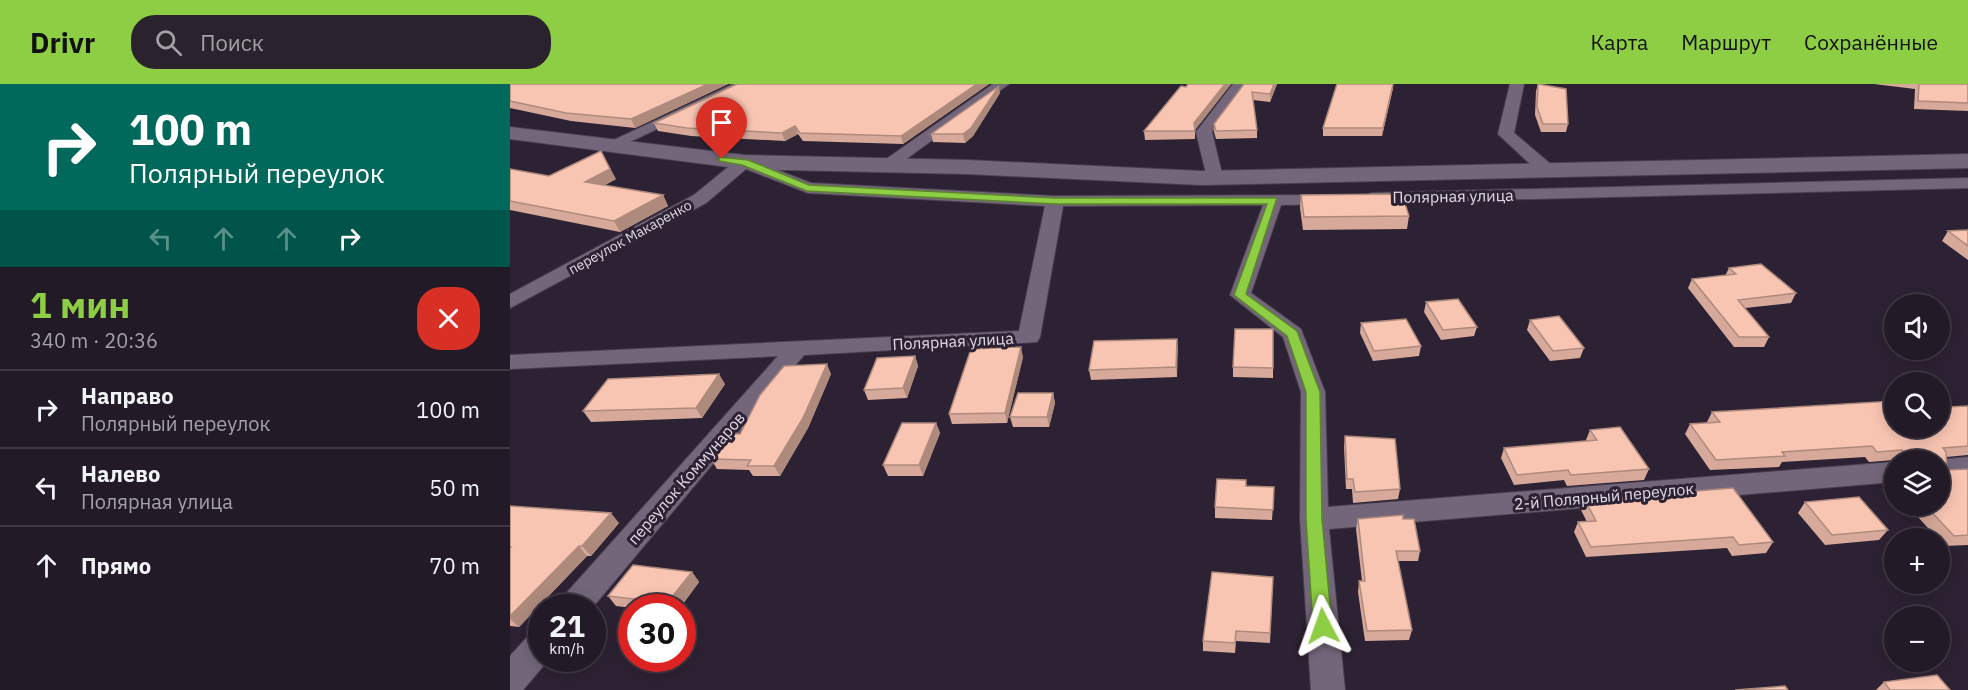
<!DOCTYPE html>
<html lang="ru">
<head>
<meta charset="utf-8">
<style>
  body { margin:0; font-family:"IBM Plex Sans",sans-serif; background:#2a232e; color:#f1f3f6; height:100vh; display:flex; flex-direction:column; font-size:22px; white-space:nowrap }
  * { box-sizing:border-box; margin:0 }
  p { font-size:20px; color:#a2a1a7 }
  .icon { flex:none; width:33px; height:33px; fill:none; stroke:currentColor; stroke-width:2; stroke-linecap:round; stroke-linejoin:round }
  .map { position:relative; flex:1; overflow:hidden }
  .panel { display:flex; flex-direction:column; background:#221a26; width:510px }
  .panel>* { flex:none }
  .top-card { background:#00695c; color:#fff; overflow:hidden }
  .buttons { position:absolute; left:1374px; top:210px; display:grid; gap:12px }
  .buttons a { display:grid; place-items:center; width:66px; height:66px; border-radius:50%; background:#221a26; box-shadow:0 3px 15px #0003,0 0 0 2px #3f3843; font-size:30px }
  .speed { position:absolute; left:18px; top:510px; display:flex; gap:12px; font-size:30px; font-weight:700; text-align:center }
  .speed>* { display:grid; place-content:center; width:78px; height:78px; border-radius:50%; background:#221a26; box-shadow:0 3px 15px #0003,0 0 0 2px #3f3843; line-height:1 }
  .speed small { font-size:15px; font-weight:400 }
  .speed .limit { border:9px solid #d22; background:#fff; color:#111 }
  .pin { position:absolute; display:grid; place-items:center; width:51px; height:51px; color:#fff; margin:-62px -26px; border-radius:50% 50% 50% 0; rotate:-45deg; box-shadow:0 0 6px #0007 }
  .pin .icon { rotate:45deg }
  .me { position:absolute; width:66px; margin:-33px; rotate:356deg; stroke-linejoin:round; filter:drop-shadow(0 0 4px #0008) }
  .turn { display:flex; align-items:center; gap:21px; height:126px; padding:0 30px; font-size:27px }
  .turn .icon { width:78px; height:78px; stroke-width:2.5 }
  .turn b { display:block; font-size:42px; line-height:51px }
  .lanes { display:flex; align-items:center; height:57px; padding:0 30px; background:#0003; justify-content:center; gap:30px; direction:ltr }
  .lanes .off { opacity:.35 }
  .round { display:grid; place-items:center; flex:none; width:63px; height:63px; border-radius:24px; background:#2a232e }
  .overview { display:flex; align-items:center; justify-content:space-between; height:102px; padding:0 30px }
  h1 { font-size:36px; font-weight:700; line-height:45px; color:#8dce44 }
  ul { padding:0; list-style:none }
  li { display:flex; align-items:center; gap:18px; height:78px; padding:0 30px; border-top:2px solid #3f3843 }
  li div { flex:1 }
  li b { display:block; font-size:22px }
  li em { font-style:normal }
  header { display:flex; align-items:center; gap:36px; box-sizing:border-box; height:84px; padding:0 30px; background:#8dce44; color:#111 }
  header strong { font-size:28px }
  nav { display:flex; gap:33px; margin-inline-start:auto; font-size:21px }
  .search { width:420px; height:54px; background:#2a232e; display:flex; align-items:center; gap:15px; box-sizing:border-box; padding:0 21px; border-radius:24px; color:#a2a1a7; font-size:22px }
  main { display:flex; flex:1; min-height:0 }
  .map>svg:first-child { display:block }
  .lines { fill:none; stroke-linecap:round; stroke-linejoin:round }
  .street-casing { stroke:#4a404f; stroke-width:2 }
  .secondary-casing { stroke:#4a404f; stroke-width:2 }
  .street { fill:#73667a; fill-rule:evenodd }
  .secondary { fill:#73667a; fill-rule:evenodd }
  .wall { fill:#d6a99a }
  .shaded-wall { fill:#ae8a7d }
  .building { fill:#f9c5b3; stroke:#ae8a7d; stroke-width:1.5 }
  .route { fill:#8dce44; stroke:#5c862c; stroke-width:1.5 }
  .labels { text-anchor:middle; stroke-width:6; stroke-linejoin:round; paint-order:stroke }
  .far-street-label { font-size:14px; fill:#e0d8e4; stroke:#2d2233 }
  .street-label { font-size:16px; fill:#e0d8e4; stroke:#2d2233 }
</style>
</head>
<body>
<header>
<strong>Drivr</strong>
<div class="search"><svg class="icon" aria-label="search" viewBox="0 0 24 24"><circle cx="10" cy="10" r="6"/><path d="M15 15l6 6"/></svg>Поиск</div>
<nav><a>Карта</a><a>Маршрут</a><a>Сохранённые</a></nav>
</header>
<main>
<section class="panel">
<div class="top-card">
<div class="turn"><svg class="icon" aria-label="right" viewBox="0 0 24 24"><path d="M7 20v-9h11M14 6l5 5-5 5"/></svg><div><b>100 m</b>Полярный переулок</div></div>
<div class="lanes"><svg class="icon off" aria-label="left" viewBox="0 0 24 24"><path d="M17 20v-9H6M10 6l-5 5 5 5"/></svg><svg class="icon off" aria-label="ahead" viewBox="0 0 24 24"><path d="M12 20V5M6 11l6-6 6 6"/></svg><svg class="icon off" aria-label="ahead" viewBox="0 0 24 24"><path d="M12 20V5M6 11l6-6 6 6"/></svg><svg class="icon" aria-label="right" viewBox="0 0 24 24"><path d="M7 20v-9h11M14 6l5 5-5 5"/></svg></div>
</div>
<div class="overview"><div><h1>1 мин</h1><p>340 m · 20:36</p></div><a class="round" style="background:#d93025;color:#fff"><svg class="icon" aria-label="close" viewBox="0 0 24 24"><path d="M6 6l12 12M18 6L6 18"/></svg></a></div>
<ul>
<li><svg class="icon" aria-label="right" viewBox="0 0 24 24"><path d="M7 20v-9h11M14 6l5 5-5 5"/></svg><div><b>Направо</b><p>Полярный переулок</p></div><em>100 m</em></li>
<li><svg class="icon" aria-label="left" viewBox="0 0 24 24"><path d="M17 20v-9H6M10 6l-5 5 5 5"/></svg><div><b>Налево</b><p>Полярная улица</p></div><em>50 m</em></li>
<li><svg class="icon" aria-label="ahead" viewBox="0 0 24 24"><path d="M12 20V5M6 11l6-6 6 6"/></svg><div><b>Прямо</b></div><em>70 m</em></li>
</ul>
</section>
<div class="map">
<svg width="1458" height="606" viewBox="0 0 1458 606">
  <rect width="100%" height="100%" fill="#2d2233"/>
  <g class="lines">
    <defs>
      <g id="street">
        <path d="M 223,0 L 241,0 L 105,65 L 99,67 L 91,62 Z"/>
        <path d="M 483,0 L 499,0 L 384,84 L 372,84 L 370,81 L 372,78 Z"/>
        <path d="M 723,0 L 737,0 L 702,48 L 713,94 L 705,99 L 697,94 L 686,48 Z"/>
        <path d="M 1000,0 L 1014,0 L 1004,49 L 1043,82 L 1045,86 L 1043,90 L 1031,90 L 988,50 Z"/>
        <path d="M 234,73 L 301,99 L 545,112 L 829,111 L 832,115 L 823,120 L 771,121 L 741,209 L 791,245 L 815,308 L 818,423 L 1384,378 L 1384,398 L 819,445 L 835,606 L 801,606 L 790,435 L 791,308 L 773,253 L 720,211 L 753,121 L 553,122 L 530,253 L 527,258 L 294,271 L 82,524 L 47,524 L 52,514 L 268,272 L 0,285 L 0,271 L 509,247 L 535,122 L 298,109 L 236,85 L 196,119 L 0,224 L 0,210 L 184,111 L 228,75 Z"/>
        <path d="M 1458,94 L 1458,104 L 861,119 L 852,114 L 861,109 Z"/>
        <path d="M 1458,373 L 1458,393 L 1430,395 L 1430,376 L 1426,376 Z"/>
        <path d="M 32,546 L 32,574 L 40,574 L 13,606 L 0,606 L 0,572 L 20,550 Z"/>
      </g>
      <path id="secondary" d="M 0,43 L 234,71 L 457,76 L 691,87 L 1458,70 L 1458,84 L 691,101 L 457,90 L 234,85 L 0,55 Z"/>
    </defs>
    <use href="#street" class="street-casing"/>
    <use href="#secondary" class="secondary-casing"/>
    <use href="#street" class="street"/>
    <use href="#secondary" class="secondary"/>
  </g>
  <g class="wall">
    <path d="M 0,0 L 218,0 L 125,44 L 61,37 L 0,24 Z"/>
    <path d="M 227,0 L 479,0 L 393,60 L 293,57 L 288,50 L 275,57 L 181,52 L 148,47 L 144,39 Z"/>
    <path d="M 678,0 L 721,0 L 685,46 L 685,55 L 635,56 L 634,47 Z"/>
    <path d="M 734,0 L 767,0 L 760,18 L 743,16 L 747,46 L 747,54 L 706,55 L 704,48 L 704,40 Z"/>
    <path d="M 1028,0 L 1058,40 L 1056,48 L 1031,48 L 1025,31 L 1026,7 Z"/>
    <path d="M 1364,0 L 1458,0 L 1458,27 L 1404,25 L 1405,5 Z"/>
    <path d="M 883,4 L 872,52 L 813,52 L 813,44 Z"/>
    <path d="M 490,9 L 463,52 L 455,59 L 423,58 L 421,50 Z"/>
    <path d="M 0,85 L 39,92 L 106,95 L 95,101 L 153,111 L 158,122 L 110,148 L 0,126 Z"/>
    <path d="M 791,111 L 899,132 L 897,145 L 793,146 L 790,124 Z"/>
    <path d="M 1458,146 L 1458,176 L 1432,157 L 1438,147 Z"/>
    <path d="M 1219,184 L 1286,209 L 1281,219 L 1235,224 L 1259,253 L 1254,263 L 1224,263 L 1178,204 L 1182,195 L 1215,192 Z"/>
    <path d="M 916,218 L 967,243 L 964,252 L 931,256 L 914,228 Z"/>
    <path d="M 1020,236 L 1074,264 L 1070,274 L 1040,277 L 1017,246 Z"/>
    <path d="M 851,239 L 911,262 L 909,272 L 863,277 L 850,249 Z"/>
    <path d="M 667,255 L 667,293 L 581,296 L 579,286 Z"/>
    <path d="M 405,272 L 408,282 L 397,314 L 358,316 L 354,306 Z"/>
    <path d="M 513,273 L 497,339 L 442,340 L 439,330 Z"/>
    <path d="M 723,283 L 763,284 L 763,294 L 723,293 Z"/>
    <path d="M 321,290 L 298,344 L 270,392 L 243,392 L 239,386 L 207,385 L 201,375 L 230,350 Z"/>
    <path d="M 215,300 L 192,334 L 81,338 L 73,327 Z"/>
    <path d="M 543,309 L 545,319 L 539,343 L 503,343 L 500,333 Z"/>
    <path d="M 1458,322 L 1458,371 L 1436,373 L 1437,386 L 1458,385 L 1458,461 L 1434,462 L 1430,457 L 1430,454 L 1427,454 L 1398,422 L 1430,422 L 1430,376 L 1384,376 L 1359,378 L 1355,373 L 1272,378 L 1269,383 L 1200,386 L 1175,350 L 1180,340 L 1197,339 L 1197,338 L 1202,328 L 1437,323 Z"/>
    <path d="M 426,339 L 430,349 L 413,392 L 378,392 L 373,381 Z"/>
    <path d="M 1080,346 L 1139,385 L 1134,396 L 1057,402 L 1054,396 L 1004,401 L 991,374 L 994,364 L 1077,357 L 1076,356 Z"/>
    <path d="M 835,352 L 890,405 L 888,415 L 843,419 L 842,405 L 836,405 L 834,363 Z"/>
    <path d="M 1384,394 L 1384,406 L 1380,401 Z"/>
    <path d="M 764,403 L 762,436 L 705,434 L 705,423 Z"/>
    <path d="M 1075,416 L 1263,458 L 1256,469 L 1222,472 L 1217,464 L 1076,473 L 1064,448 L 1068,438 L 1077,438 L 1071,426 Z"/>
    <path d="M 1295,418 L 1378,446 L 1369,456 L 1315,461 L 1288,429 Z"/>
    <path d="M 0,422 L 109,439 L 81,472 L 77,472 L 9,543 L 0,542 Z"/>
    <path d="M 848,435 L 893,435 L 910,467 L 908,477 L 888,477 L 902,546 L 899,556 L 855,557 L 848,508 L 849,497 L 852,497 L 846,445 Z"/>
    <path d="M 182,488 L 189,498 L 170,524 L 122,524 L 106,522 L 98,512 Z"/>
    <path d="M 763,493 L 760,559 L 726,557 L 725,569 L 693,567 L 693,557 Z"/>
    <path d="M 1374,598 L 1440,606 L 1366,606 Z"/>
  </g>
  <g class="shaded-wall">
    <path d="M 198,0 L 218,0 L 125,44 L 121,35 Z"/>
    <path d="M 467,0 L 479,0 L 393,60 L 391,52 Z"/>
    <path d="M 715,0 L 721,0 L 684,47 L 684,39 Z"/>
    <path d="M 764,0 L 767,0 L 760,18 L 760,10 Z"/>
    <path d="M 883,0 L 883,4 L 872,52 L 873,44 Z"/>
    <path d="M 489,2 L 490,9 L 463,52 L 455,59 L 453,50 Z"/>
    <path d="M 285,42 L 288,50 L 275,57 L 272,49 Z"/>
    <path d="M 91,67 L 106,95 L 81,109 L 75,98 Z"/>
    <path d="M 153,111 L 158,122 L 110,148 L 104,137 Z"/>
    <path d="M 667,255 L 668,265 L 667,293 L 666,283 Z"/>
    <path d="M 511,263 L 513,273 L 497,339 L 495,329 Z"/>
    <path d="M 405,272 L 408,282 L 397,314 L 393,304 Z"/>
    <path d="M 317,280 L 321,290 L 298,344 L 270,392 L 264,382 Z"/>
    <path d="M 209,290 L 215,300 L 192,334 L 186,324 Z"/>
    <path d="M 543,309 L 545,319 L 539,343 L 537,333 Z"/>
    <path d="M 426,339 L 430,349 L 413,392 L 409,381 Z"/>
    <path d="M 101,429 L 109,439 L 81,472 L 72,462 Z"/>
    <path d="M 69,462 L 77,472 L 9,543 L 0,535 L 0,532 Z"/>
    <path d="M 182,488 L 189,498 L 170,524 L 161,524 L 157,519 Z"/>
  </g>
  <g class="building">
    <path d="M 0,0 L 198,0 L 121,35 L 56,29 L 0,17 Z"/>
    <path d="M 227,0 L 467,0 L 391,52 L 290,49 L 285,42 L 272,49 L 177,44 L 144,39 Z"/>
    <path d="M 678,0 L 715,0 L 684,39 L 685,47 L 634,47 L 671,2 L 676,3 Z"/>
    <path d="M 734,0 L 764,0 L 760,10 L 742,8 L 747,46 L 706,47 L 704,40 Z"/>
    <path d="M 827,0 L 883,0 L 873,44 L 813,44 Z"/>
    <path d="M 1028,0 L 1056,5 L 1058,40 L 1033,40 L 1027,23 Z"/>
    <path d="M 1409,0 L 1458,0 L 1458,19 L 1408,17 Z"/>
    <path d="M 489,2 L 461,44 L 453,50 L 421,50 Z"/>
    <path d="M 91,67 L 100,85 L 75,98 L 153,111 L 104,137 L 0,117 L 0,85 L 39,92 Z"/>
    <path d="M 892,110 L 899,132 L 794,133 L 791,111 Z"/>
    <path d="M 1458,146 L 1458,162 L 1438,147 Z"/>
    <path d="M 1251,180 L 1286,209 L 1228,216 L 1259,253 L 1229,253 L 1182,195 L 1226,190 L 1219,184 Z"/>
    <path d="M 948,215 L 967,243 L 933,246 L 916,218 Z"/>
    <path d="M 1049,232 L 1074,264 L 1043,267 L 1020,236 Z"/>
    <path d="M 896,235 L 911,262 L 864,267 L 851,239 Z"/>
    <path d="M 725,245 L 763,245 L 763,284 L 723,283 Z"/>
    <path d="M 667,255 L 666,283 L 579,286 L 584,257 Z"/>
    <path d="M 511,263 L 495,329 L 439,330 L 461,265 Z"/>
    <path d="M 405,272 L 393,304 L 354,306 L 367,274 Z"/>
    <path d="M 317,280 L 293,334 L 264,382 L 237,382 L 241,376 L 201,375 L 218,350 L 230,350 L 250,311 L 274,282 Z"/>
    <path d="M 209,290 L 186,324 L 73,327 L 98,295 Z"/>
    <path d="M 508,309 L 543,309 L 537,333 L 500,333 Z"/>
    <path d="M 1384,317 L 1384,344 L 1430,344 L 1430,317 L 1437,323 L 1458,322 L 1458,362 L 1433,364 L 1436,368 L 1437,386 L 1458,385 L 1458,451 L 1444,452 L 1416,422 L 1430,422 L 1430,376 L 1394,376 L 1394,368 L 1392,366 L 1367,368 L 1362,362 L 1272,368 L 1275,372 L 1206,376 L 1180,340 L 1210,338 L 1202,328 Z"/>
    <path d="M 392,339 L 426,339 L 409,381 L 373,381 Z"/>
    <path d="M 1110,343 L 1139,385 L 1061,391 L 1058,386 L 1007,391 L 994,364 L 1087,356 L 1080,346 Z"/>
    <path d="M 835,352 L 885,355 L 890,405 L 845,408 L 843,395 L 837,395 Z"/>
    <path d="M 707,395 L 736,396 L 736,402 L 764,403 L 763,426 L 705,423 Z"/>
    <path d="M 1223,404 L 1263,458 L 1229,461 L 1223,453 L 1081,463 L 1068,438 L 1086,437 L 1075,416 Z"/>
    <path d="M 1349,413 L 1378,446 L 1322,451 L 1295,418 Z"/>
    <path d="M 0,422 L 101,429 L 72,462 L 69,462 L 0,532 L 0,464 L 1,463 L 0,463 Z"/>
    <path d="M 893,431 L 893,435 L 904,435 L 910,467 L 886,467 L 902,546 L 857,547 L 849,497 L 855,497 L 848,435 Z"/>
    <path d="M 123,481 L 182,488 L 157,519 L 98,512 Z"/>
    <path d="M 702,488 L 763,493 L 760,549 L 726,547 L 725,559 L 693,557 Z"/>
    <path d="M 1427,591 L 1440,606 L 1380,606 L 1374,598 Z"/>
    <path d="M 1275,602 L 1278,606 L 1225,606 Z"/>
  </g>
  <path class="route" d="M 209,73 L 238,76 L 299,101 L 545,114 L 767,114 L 736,210 L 787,247 L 810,308 L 812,435 L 822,542 L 819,548 L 813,550 L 806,548 L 803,542 L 796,435 L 796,308 L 777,252 L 724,211 L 757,120 L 545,120 L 297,107 L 232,81 L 209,77 Z"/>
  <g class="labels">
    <g class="far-street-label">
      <text transform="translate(120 153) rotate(-29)" y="5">переулок Макаренко</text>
    </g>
    <g class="street-label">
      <text transform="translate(943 112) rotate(-1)" y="6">Полярная улица</text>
      <text transform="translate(443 257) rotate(-3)" y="6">Полярная улица</text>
      <text transform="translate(176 394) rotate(-49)" y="6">переулок Коммунаров</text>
      <text transform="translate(1094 412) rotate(-5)" y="6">2-й Полярный переулок</text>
    </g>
  </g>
</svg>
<div class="buttons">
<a><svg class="icon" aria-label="sound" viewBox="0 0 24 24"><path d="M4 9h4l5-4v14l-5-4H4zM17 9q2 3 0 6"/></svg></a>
<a><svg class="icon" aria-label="search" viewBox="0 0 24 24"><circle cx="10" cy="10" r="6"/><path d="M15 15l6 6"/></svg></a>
<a><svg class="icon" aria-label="layers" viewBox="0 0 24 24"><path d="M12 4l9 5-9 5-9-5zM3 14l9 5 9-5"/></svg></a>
<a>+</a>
<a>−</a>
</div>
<div class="speed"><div>21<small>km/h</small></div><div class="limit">30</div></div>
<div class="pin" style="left:212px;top:75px;background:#d93025"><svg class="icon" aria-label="arrive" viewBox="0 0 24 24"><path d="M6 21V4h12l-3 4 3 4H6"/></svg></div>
<svg class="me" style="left:813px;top:542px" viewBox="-20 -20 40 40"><path d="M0-17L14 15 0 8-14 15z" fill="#8dce44" stroke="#fff" stroke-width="4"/></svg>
</div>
</main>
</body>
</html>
